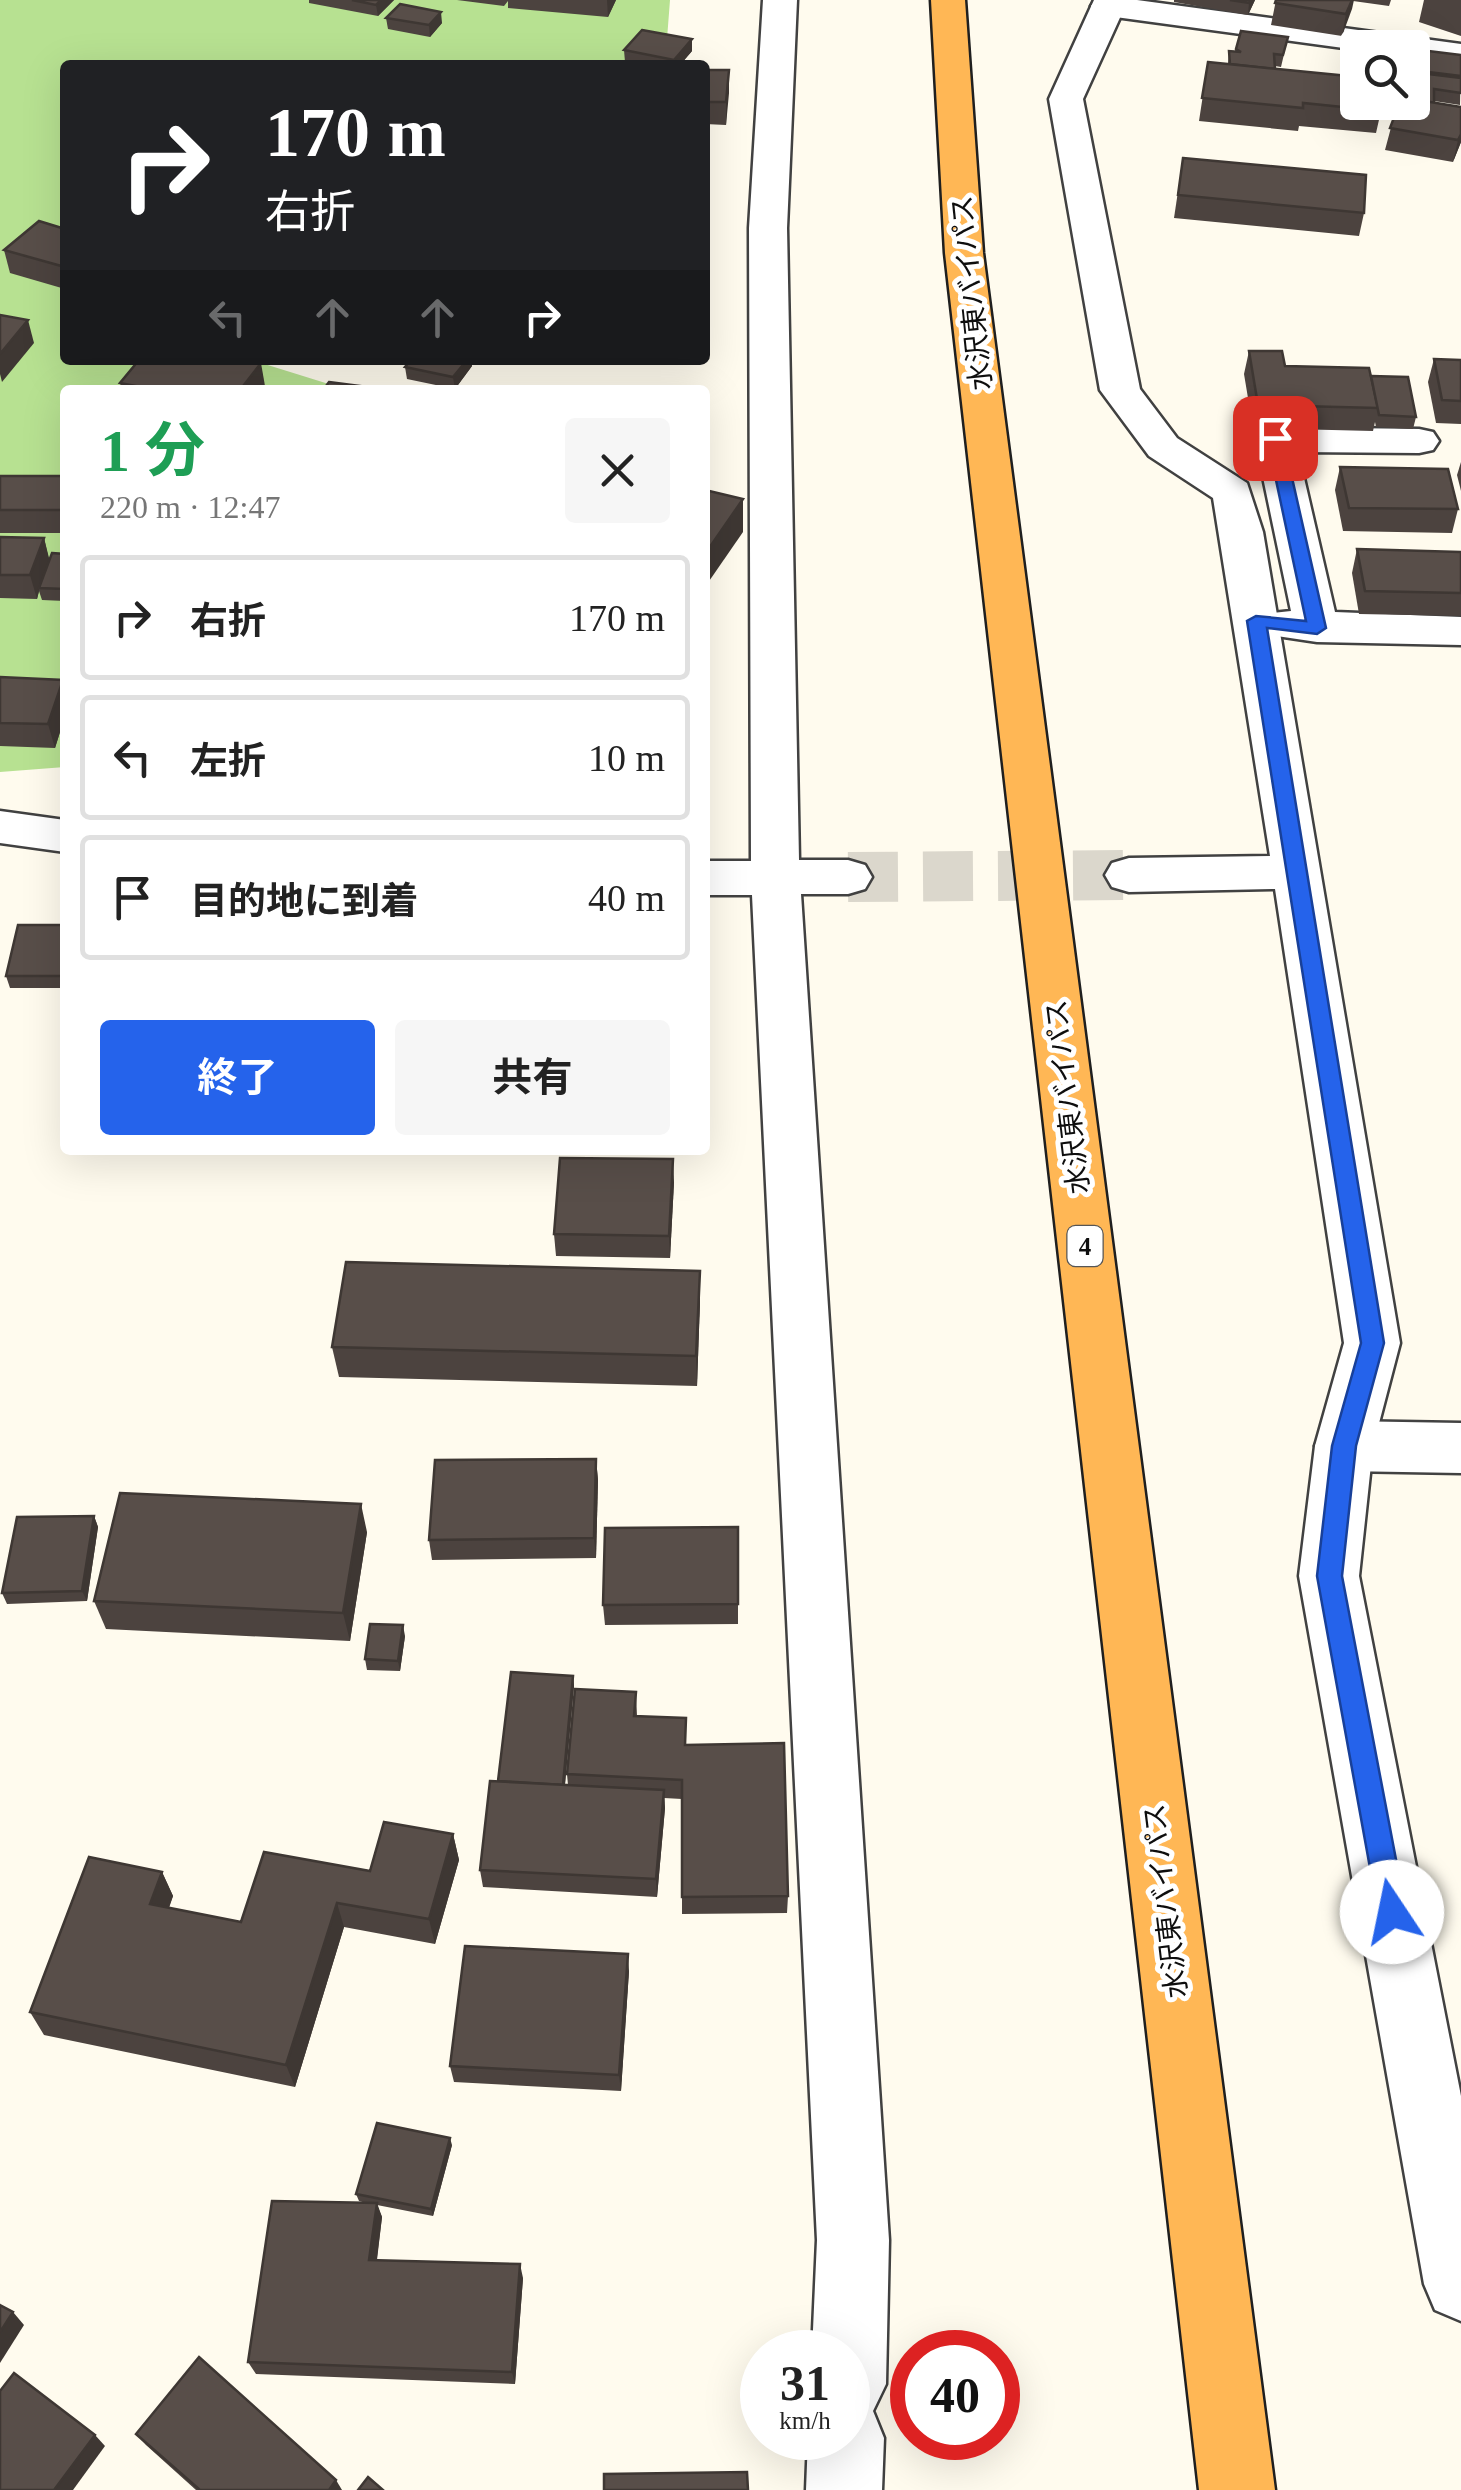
<!DOCTYPE html>
<html lang="ja">
<head>
<meta charset="utf-8">
<style>
  body { margin:0; font-family:"Times New Roman","Noto Sans JP",serif; background:#f6f6f6; color:#222; height:100vh; display:flex; flex-direction:column; font-size:38px; white-space:nowrap }
  * { box-sizing:border-box; margin:0 }
  p { font-size:32px; color:#767676 }
  .icon { flex:none; width:55px; height:55px; fill:none; stroke:currentColor; stroke-width:2; stroke-linecap:round; stroke-linejoin:round }
  .map { position:relative; flex:1; overflow:hidden }
  .panel { position:absolute; left:60px; top:385px; width:650px; height:770px; display:flex; flex-direction:column; background:#fff; border-radius:10px; box-shadow:0 10px 40px #0002 }
  .panel>* { flex:none }
  .hud { position:absolute; left:60px; top:60px; width:650px; height:305px; border-radius:10px; box-shadow:0 10px 40px #0002; background:#202124; color:#fff; overflow:hidden }
  .tools { position:absolute; left:1340px; top:30px; display:grid; gap:20px }
  .tools a { display:grid; place-items:center; width:90px; height:90px; border-radius:10px; background:#fff; box-shadow:0 10px 40px #0002; font-size:50px }
  .speed { position:absolute; left:740px; top:2330px; display:flex; gap:20px; font-size:50px; font-weight:700; text-align:center }
  .speed>* { display:grid; place-content:center; width:130px; height:130px; border-radius:50%; background:#fff; box-shadow:0 10px 40px #0002; line-height:1 }
  .speed small { font-size:25px; font-weight:400 }
  .speed .limit { border:15px solid #d22; background:#fff; color:#111 }
  .pin { position:absolute; display:grid; place-items:center; width:85px; height:85px; color:#fff; margin:-42px; border-radius:20px; box-shadow:0 5px 15px #0006 }
  .me { position:absolute; width:110px; margin:-55px; rotate:349deg; stroke-linejoin:round; filter:drop-shadow(0 0 8px #0008) }
  .turn { display:flex; align-items:center; gap:35px; height:210px; padding:0 40px; font-size:45px }
  .turn .icon { width:130px; height:130px; stroke-width:2.5 }
  .turn b { display:block; font-size:70px; line-height:85px }
  .lanes { display:flex; align-items:center; height:95px; padding:0 40px; background:#0003; justify-content:center; gap:50px; direction:ltr }
  .lanes .off { opacity:.35 }
  .round { display:grid; place-items:center; flex:none; width:105px; height:105px; border-radius:10px; background:#f6f6f6 }
  .overview { display:flex; align-items:center; justify-content:space-between; height:170px; padding:0 40px }
  h1 { font-size:60px; font-weight:700; line-height:75px; color:#1e9e55 }
  .action { display:flex; gap:20px; margin-top:auto; padding:20px 40px }
  .action a { flex:1; height:115px; border-radius:10px; background:#2563eb; color:#fff; font-size:40px; font-weight:700; line-height:115px; text-align:center }
  .action a+a { background:#f6f6f6; color:#222 }
  ul { padding:0; list-style:none }
  li { display:flex; align-items:center; gap:30px; height:125px; margin:0 20px 15px; padding:0 20px; border:5px solid #e0e0e0; border-radius:10px }
  li div { flex:1 }
  li b { display:block; font-size:38px }
  li em { font-style:normal }
  .map>svg:first-child { display:block }
  .forest { fill:#b7e191 }
  .lines { fill:none; stroke-linecap:round; stroke-linejoin:round }
  .tertiary-tunnel { stroke:#dbd7cc; stroke-width:50; stroke-dasharray:50 25; stroke-linecap:butt }
  .minor-casing { stroke:#414141; stroke-width:5 }
  .tertiary-casing { stroke:#414141; stroke-width:5 }
  .trunk-casing { stroke:#1f1f1f; stroke-width:5 }
  .minor { fill:#fff; fill-rule:evenodd }
  .tertiary { fill:#fff; fill-rule:evenodd }
  .trunk { fill:#ffb755; fill-rule:evenodd }
  .wall { fill:#4c433f }
  .shaded-wall { fill:#3e3733 }
  .building { fill:#584e49; stroke:#3e3733; stroke-width:2.5 }
  .route { fill:#2563eb; stroke:#184099; stroke-width:2.5 }
  .labels { text-anchor:middle; stroke-width:10; stroke-linejoin:round; paint-order:stroke }
  .shield { fill:#fff; stroke:#565656; stroke-width:2.5 }
  .shield-label { font-size:25px; font-weight:bold; fill:#0e0e0e }
  .street-label { font-size:28px; fill:#0e0e0e; stroke:#fff }
</style>
</head>
<body>
<div class="map">
<svg width="1461" height="2490" viewBox="0 0 1461 2490">
  <rect width="100%" height="100%" fill="#fffbee"/>
  <path class="forest" d="M 0,0 L 670,0 L 665,65 L 65,65 L 65,360 L 252,360 L 348,390 L 65,390 L 65,767 L 0,772 Z"/>
  <g class="lines">
    <path class="tertiary-tunnel" d="M 848,877 L 1129,875"/>
    <defs>
      <g id="minor">
        <path d="M 1096,0 L 1137,0 L 1461,44 L 1461,64 L 1412,58 L 1412,48 L 1358,50 L 1108,16 L 1096,13 L 1091,6 Z"/>
        <path d="M 1275,427 L 1419,429 L 1433,432 L 1439,441 L 1433,450 L 1419,453 L 1298,452 L 1335,612 L 1461,617 L 1461,645 L 1317,642 L 1263,634 L 1257,624 L 1263,614 L 1291,611 L 1255,439 L 1261,430 Z"/>
        <path d="M 1344,1421 L 1461,1423 L 1461,1473 L 1344,1471 L 1323,1463 L 1315,1446 L 1323,1429 Z"/>
      </g>
      <g id="tertiary">
        <path d="M 763,0 L 797,0 L 787,228 L 799,860 L 848,860 L 865,865 L 872,877 L 865,889 L 848,894 L 801,894 L 889,2240 L 886,2384 L 873,2411 L 884,2438 L 882,2490 L 806,2490 L 808,2438 L 848,2438 L 848,2352 L 812,2352 L 817,2240 L 752,895 L 705,895 L 705,861 L 751,861 L 749,228 Z"/>
        <path d="M 1094,0 L 1128,0 L 1083,99 L 1140,389 L 1177,438 L 1247,483 L 1263,532 L 1400,1343 L 1373,1446 L 1359,1576 L 1461,2096 L 1461,2321 L 1435,2310 L 1424,2284 L 1299,1576 L 1315,1446 L 1344,1343 L 1275,889 L 1129,892 L 1112,887 L 1105,875 L 1112,863 L 1129,858 L 1270,856 L 1213,498 L 1149,456 L 1100,390 L 1049,99 Z"/>
        <path d="M 0,811 L 65,820 L 65,852 L 0,843 Z"/>
      </g>
      <path id="trunk" d="M 931,0 L 965,0 L 983,253 L 1275,2490 L 1199,2490 L 945,253 Z"/>
    </defs>
    <use href="#minor" class="minor-casing"/>
    <use href="#tertiary" class="tertiary-casing"/>
    <use href="#trunk" class="trunk-casing"/>
    <use href="#minor" class="minor"/>
    <use href="#tertiary" class="tertiary"/>
    <use href="#trunk" class="trunk"/>
  </g>
  <g class="wall">
    <path d="M 309,0 L 394,0 L 378,16 L 309,3 Z"/>
    <path d="M 457,0 L 616,0 L 608,17 L 508,8 L 508,1 L 504,6 Z"/>
    <path d="M 1174,0 L 1255,0 L 1248,15 L 1174,2 Z"/>
    <path d="M 1276,0 L 1391,0 L 1389,6 L 1353,1 L 1342,36 L 1271,25 Z"/>
    <path d="M 1424,0 L 1461,0 L 1461,36 L 1419,22 Z"/>
    <path d="M 386,18 L 442,23 L 430,37 L 388,29 Z"/>
    <path d="M 1241,31 L 1288,37 L 1281,67 L 1275,66 L 1275,69 L 1381,111 L 1376,133 L 1299,126 L 1298,131 L 1199,121 L 1208,62 L 1228,64 L 1229,51 L 1235,51 Z"/>
    <path d="M 1412,49 L 1461,55 L 1460,105 L 1434,101 L 1461,142 L 1453,162 L 1385,150 L 1393,120 L 1386,119 L 1386,102 L 1412,102 Z"/>
    <path d="M 624,50 L 692,51 L 680,65 L 641,65 L 625,62 Z"/>
    <path d="M 705,70 L 729,70 L 726,125 L 705,124 Z"/>
    <path d="M 1183,158 L 1364,213 L 1359,236 L 1174,218 Z"/>
    <path d="M 65,229 L 65,289 L 10,273 L 4,250 Z"/>
    <path d="M 1249,351 L 1285,366 L 1371,376 L 1416,417 L 1413,429 L 1376,427 L 1375,422 L 1373,431 L 1253,428 L 1244,374 Z"/>
    <path d="M 1434,359 L 1461,360 L 1461,424 L 1436,423 L 1428,382 Z"/>
    <path d="M 411,360 L 471,360 L 472,366 L 455,389 L 407,379 L 405,367 Z"/>
    <path d="M 120,383 L 265,386 L 262,390 L 122,390 Z"/>
    <path d="M 1461,462 L 1461,491 L 1457,475 Z"/>
    <path d="M 1340,467 L 1458,509 L 1452,533 L 1343,531 L 1335,490 Z"/>
    <rect x="0" y="476" width="65" height="57"/>
    <path d="M 0,537 L 44,538 L 49,560 L 65,554 L 65,601 L 42,600 L 39,591 L 37,599 L 0,598 Z"/>
    <path d="M 1357,549 L 1461,552 L 1461,616 L 1359,614 L 1352,573 Z"/>
    <path d="M 0,677 L 63,680 L 65,687 L 65,716 L 55,748 L 0,746 Z"/>
    <path d="M 65,925 L 65,988 L 10,988 L 6,976 Z"/>
    <path d="M 674,1182 L 670,1258 L 556,1256 L 554,1234 Z"/>
    <path d="M 700,1271 L 700,1301 L 697,1386 L 339,1377 L 332,1347 Z"/>
    <path d="M 596,1459 L 598,1480 L 596,1558 L 432,1560 L 429,1540 Z"/>
    <path d="M 94,1516 L 98,1527 L 87,1601 L 7,1604 L 2,1593 Z"/>
    <path d="M 367,1532 L 350,1641 L 106,1629 L 94,1601 Z"/>
    <path d="M 738,1604 L 738,1624 L 605,1625 L 603,1605 Z"/>
    <path d="M 405,1636 L 400,1671 L 367,1670 L 365,1659 Z"/>
    <path d="M 573,1676 L 574,1686 L 565,1785 L 568,1785 L 567,1774 L 636,1692 L 637,1716 L 686,1718 L 686,1745 L 788,1896 L 787,1913 L 682,1914 L 682,1799 L 664,1798 L 665,1808 L 657,1897 L 483,1887 L 480,1870 L 498,1781 Z"/>
    <path d="M 453,1834 L 459,1860 L 435,1944 L 344,1927 L 295,2087 L 44,2035 L 30,2012 L 162,1872 L 173,1896 L 169,1908 L 241,1922 L 370,1871 Z"/>
    <path d="M 629,1971 L 621,2091 L 454,2082 L 450,2066 Z"/>
    <path d="M 452,2145 L 433,2216 L 377,2205 L 382,2217 L 377,2260 L 523,2278 L 515,2384 L 256,2374 L 248,2362 L 366,2203 L 359,2201 L 356,2194 Z"/>
    <path d="M 136,2434 L 342,2490 L 196,2490 L 146,2445 Z"/>
  </g>
  <g class="shaded-wall">
    <path d="M 381,0 L 394,0 L 378,16 L 376,5 Z"/>
    <path d="M 607,0 L 616,0 L 608,17 Z"/>
    <path d="M 1251,0 L 1255,0 L 1248,15 L 1249,3 Z"/>
    <path d="M 1352,0 L 1354,0 L 1352,9 L 1342,36 L 1346,14 Z"/>
    <path d="M 441,12 L 442,23 L 430,37 L 429,25 Z"/>
    <path d="M 692,39 L 692,51 L 680,65 L 675,65 L 674,60 Z"/>
    <path d="M 729,70 L 729,93 L 726,125 L 726,102 Z"/>
    <path d="M 1461,134 L 1461,142 L 1453,162 L 1458,140 Z"/>
    <path d="M 28,320 L 34,343 L 2,382 L 0,374 L 0,354 Z"/>
    <path d="M 467,360 L 471,360 L 472,366 L 455,389 L 453,377 Z"/>
    <path d="M 261,363 L 265,386 L 262,390 L 240,390 Z"/>
    <path d="M 743,499 L 743,532 L 705,587 L 705,554 Z"/>
    <path d="M 44,538 L 50,562 L 39,588 L 39,591 L 37,599 L 30,575 Z"/>
    <path d="M 63,680 L 65,687 L 65,716 L 55,748 L 48,724 Z"/>
    <path d="M 65,960 L 65,988 L 61,976 Z"/>
    <path d="M 673,1159 L 674,1182 L 670,1258 L 669,1236 Z"/>
    <path d="M 700,1271 L 700,1301 L 697,1386 L 696,1356 Z"/>
    <path d="M 596,1459 L 598,1480 L 596,1558 L 594,1538 Z"/>
    <path d="M 361,1504 L 367,1532 L 350,1641 L 343,1613 Z"/>
    <path d="M 94,1516 L 98,1527 L 87,1601 L 82,1591 Z"/>
    <path d="M 403,1625 L 405,1636 L 400,1671 L 398,1661 Z"/>
    <path d="M 573,1676 L 574,1686 L 564,1794 L 563,1785 Z"/>
    <path d="M 664,1790 L 665,1808 L 657,1897 L 656,1879 Z"/>
    <path d="M 453,1834 L 459,1860 L 435,1944 L 429,1919 Z"/>
    <path d="M 162,1872 L 173,1896 L 161,1928 L 150,1904 Z"/>
    <path d="M 337,1903 L 344,1927 L 295,2087 L 286,2065 Z"/>
    <path d="M 628,1954 L 629,1971 L 621,2091 L 619,2075 Z"/>
    <path d="M 450,2138 L 452,2145 L 433,2216 L 431,2209 Z"/>
    <path d="M 377,2203 L 382,2217 L 375,2273 L 369,2260 Z"/>
    <path d="M 520,2264 L 523,2278 L 515,2384 L 512,2372 Z"/>
    <path d="M 13,2312 L 24,2325 L 0,2363 L 0,2332 Z"/>
    <path d="M 95,2435 L 105,2446 L 73,2490 L 54,2490 Z"/>
    <path d="M 336,2480 L 342,2490 L 329,2490 Z"/>
  </g>
  <g class="building">
    <path d="M 352,0 L 381,0 L 376,5 Z"/>
    <path d="M 1230,0 L 1251,0 L 1249,3 Z"/>
    <path d="M 1276,0 L 1352,0 L 1346,14 L 1275,3 Z"/>
    <path d="M 400,4 L 441,12 L 429,25 L 386,18 Z"/>
    <path d="M 642,30 L 692,39 L 674,60 L 624,50 Z"/>
    <path d="M 1241,31 L 1288,37 L 1283,55 L 1274,54 L 1275,69 L 1230,64 L 1229,51 L 1241,52 L 1236,49 Z"/>
    <path d="M 1370,44 L 1389,47 L 1369,48 Z"/>
    <path d="M 1412,49 L 1461,55 L 1461,76 L 1412,70 Z"/>
    <path d="M 1208,62 L 1358,77 L 1358,102 L 1382,102 L 1381,111 L 1303,103 L 1303,108 L 1202,98 Z"/>
    <path d="M 705,70 L 729,70 L 726,102 L 705,102 Z"/>
    <path d="M 1412,72 L 1461,78 L 1461,93 L 1434,89 L 1434,103 L 1412,99 L 1412,89 L 1418,89 L 1412,88 Z"/>
    <path d="M 1412,99 L 1461,107 L 1461,134 L 1458,140 L 1390,128 L 1400,102 L 1412,102 Z"/>
    <path d="M 1388,102 L 1400,102 L 1398,108 L 1388,107 Z"/>
    <path d="M 1183,158 L 1366,175 L 1364,213 L 1178,195 Z"/>
    <path d="M 39,221 L 65,229 L 65,267 L 4,250 Z"/>
    <path d="M 0,315 L 28,320 L 0,354 Z"/>
    <path d="M 1249,351 L 1282,351 L 1285,366 L 1369,368 L 1378,408 L 1258,405 Z"/>
    <path d="M 1434,359 L 1461,360 L 1461,401 L 1442,400 Z"/>
    <path d="M 139,360 L 243,360 L 261,363 L 240,390 L 156,390 L 120,383 Z"/>
    <path d="M 411,360 L 467,360 L 453,377 L 405,367 Z"/>
    <path d="M 1371,376 L 1408,377 L 1416,417 L 1379,415 Z"/>
    <path d="M 329,382 L 368,387 L 367,390 L 323,390 Z"/>
    <path d="M 1340,467 L 1448,469 L 1458,509 L 1349,508 Z"/>
    <rect x="0" y="476" width="65" height="34"/>
    <path d="M 705,490 L 743,499 L 705,554 Z"/>
    <path d="M 0,537 L 44,538 L 30,575 L 0,575 Z"/>
    <path d="M 1357,549 L 1461,552 L 1461,593 L 1365,591 Z"/>
    <path d="M 52,553 L 65,554 L 65,589 L 39,588 Z"/>
    <path d="M 0,677 L 63,680 L 48,724 L 0,723 Z"/>
    <path d="M 18,925 L 65,925 L 65,960 L 61,976 L 6,976 Z"/>
    <path d="M 560,1158 L 673,1159 L 669,1236 L 554,1234 Z"/>
    <path d="M 346,1262 L 700,1271 L 696,1356 L 332,1347 Z"/>
    <path d="M 596,1459 L 594,1538 L 429,1540 L 435,1460 Z"/>
    <path d="M 120,1493 L 361,1504 L 343,1613 L 94,1601 Z"/>
    <path d="M 94,1516 L 82,1591 L 2,1593 L 17,1517 Z"/>
    <path d="M 738,1527 L 738,1604 L 603,1605 L 605,1528 Z"/>
    <path d="M 370,1624 L 403,1625 L 398,1661 L 365,1659 Z"/>
    <path d="M 511,1672 L 573,1676 L 563,1785 L 498,1781 Z"/>
    <path d="M 575,1689 L 636,1692 L 634,1716 L 686,1718 L 685,1745 L 784,1743 L 788,1896 L 682,1897 L 682,1780 L 567,1774 Z"/>
    <path d="M 490,1781 L 664,1790 L 656,1879 L 480,1870 Z"/>
    <path d="M 384,1822 L 453,1834 L 429,1919 L 337,1903 L 286,2065 L 30,2012 L 89,1857 L 162,1872 L 150,1904 L 241,1922 L 264,1852 L 370,1871 Z"/>
    <path d="M 465,1946 L 628,1954 L 619,2075 L 450,2066 Z"/>
    <path d="M 377,2123 L 450,2138 L 431,2209 L 356,2194 Z"/>
    <path d="M 272,2201 L 377,2203 L 369,2260 L 520,2264 L 512,2372 L 248,2362 Z"/>
    <path d="M 0,2305 L 13,2312 L 0,2332 Z"/>
    <path d="M 199,2357 L 336,2480 L 329,2490 L 200,2490 L 136,2434 Z"/>
    <path d="M 14,2373 L 95,2435 L 54,2490 L 0,2490 L 0,2391 Z"/>
    <path d="M 747,2472 L 748,2490 L 604,2490 L 604,2474 Z"/>
    <path d="M 368,2477 L 383,2490 L 358,2490 Z"/>
  </g>
  <path class="route" d="M 1275,433 L 1283,438 L 1326,628 L 1317,634 L 1267,628 L 1384,1343 L 1356,1446 L 1342,1576 L 1406,1912 L 1402,1921 L 1392,1925 L 1382,1921 L 1378,1912 L 1317,1576 L 1332,1446 L 1361,1343 L 1247,621 L 1256,616 L 1306,621 L 1267,438 Z"/>
  <g class="labels">
    <rect class="shield" x="1067.5" y="1226" width="35" height="40" rx="8"/>
    <g class="shield-label">
      <text x="1085" y="1255">4</text>
    </g>
    <g class="street-label">
      <text transform="translate(971 293) rotate(-96)" y="10">水沢東バイパス</text>
      <text transform="translate(1067 1097) rotate(-97)" y="10">水沢東バイパス</text>
      <text transform="translate(1165 1901) rotate(-97)" y="10">水沢東バイパス</text>
    </g>
  </g>
</svg>
<div class="tools">
<a><svg class="icon" aria-label="search" viewBox="0 0 24 24"><circle cx="10" cy="10" r="6"/><path d="M15 15l6 6"/></svg></a>
</div>
<div class="speed"><div>31<small>km/h</small></div><div class="limit">40</div></div>
<div class="pin" style="left:1275px;top:438px;background:#d93025"><svg class="icon" aria-label="arrive" viewBox="0 0 24 24"><path d="M6 21V4h12l-3 4 3 4H6"/></svg></div>
<svg class="me" style="left:1392px;top:1912px" viewBox="-20 -20 40 40"><circle r="19" fill="#fff"/><path d="M0-13L10 11 0 6-10 11z" fill="#2563eb"/></svg>
<div class="hud">
<div class="turn"><svg class="icon" aria-label="right" viewBox="0 0 24 24"><path d="M7 20v-9h11M14 6l5 5-5 5"/></svg><div><b>170 m</b>右折</div></div>
<div class="lanes"><svg class="icon off" aria-label="left" viewBox="0 0 24 24"><path d="M17 20v-9H6M10 6l-5 5 5 5"/></svg><svg class="icon off" aria-label="ahead" viewBox="0 0 24 24"><path d="M12 20V5M6 11l6-6 6 6"/></svg><svg class="icon off" aria-label="ahead" viewBox="0 0 24 24"><path d="M12 20V5M6 11l6-6 6 6"/></svg><svg class="icon" aria-label="right" viewBox="0 0 24 24"><path d="M7 20v-9h11M14 6l5 5-5 5"/></svg></div>
</div>
<section class="panel">
<div class="overview"><div><h1>1 分</h1><p>220 m · 12:47</p></div><a class="round"><svg class="icon" aria-label="close" viewBox="0 0 24 24"><path d="M6 6l12 12M18 6L6 18"/></svg></a></div>
<ul>
<li><svg class="icon" aria-label="right" viewBox="0 0 24 24"><path d="M7 20v-9h11M14 6l5 5-5 5"/></svg><div><b>右折</b></div><em>170 m</em></li>
<li><svg class="icon" aria-label="left" viewBox="0 0 24 24"><path d="M17 20v-9H6M10 6l-5 5 5 5"/></svg><div><b>左折</b></div><em>10 m</em></li>
<li><svg class="icon" aria-label="arrive" viewBox="0 0 24 24"><path d="M6 21V4h12l-3 4 3 4H6"/></svg><div><b>目的地に到着</b></div><em>40 m</em></li>
</ul>
<div class="action"><a>終了</a><a>共有</a></div>
</section>
</div>
</body>
</html>
